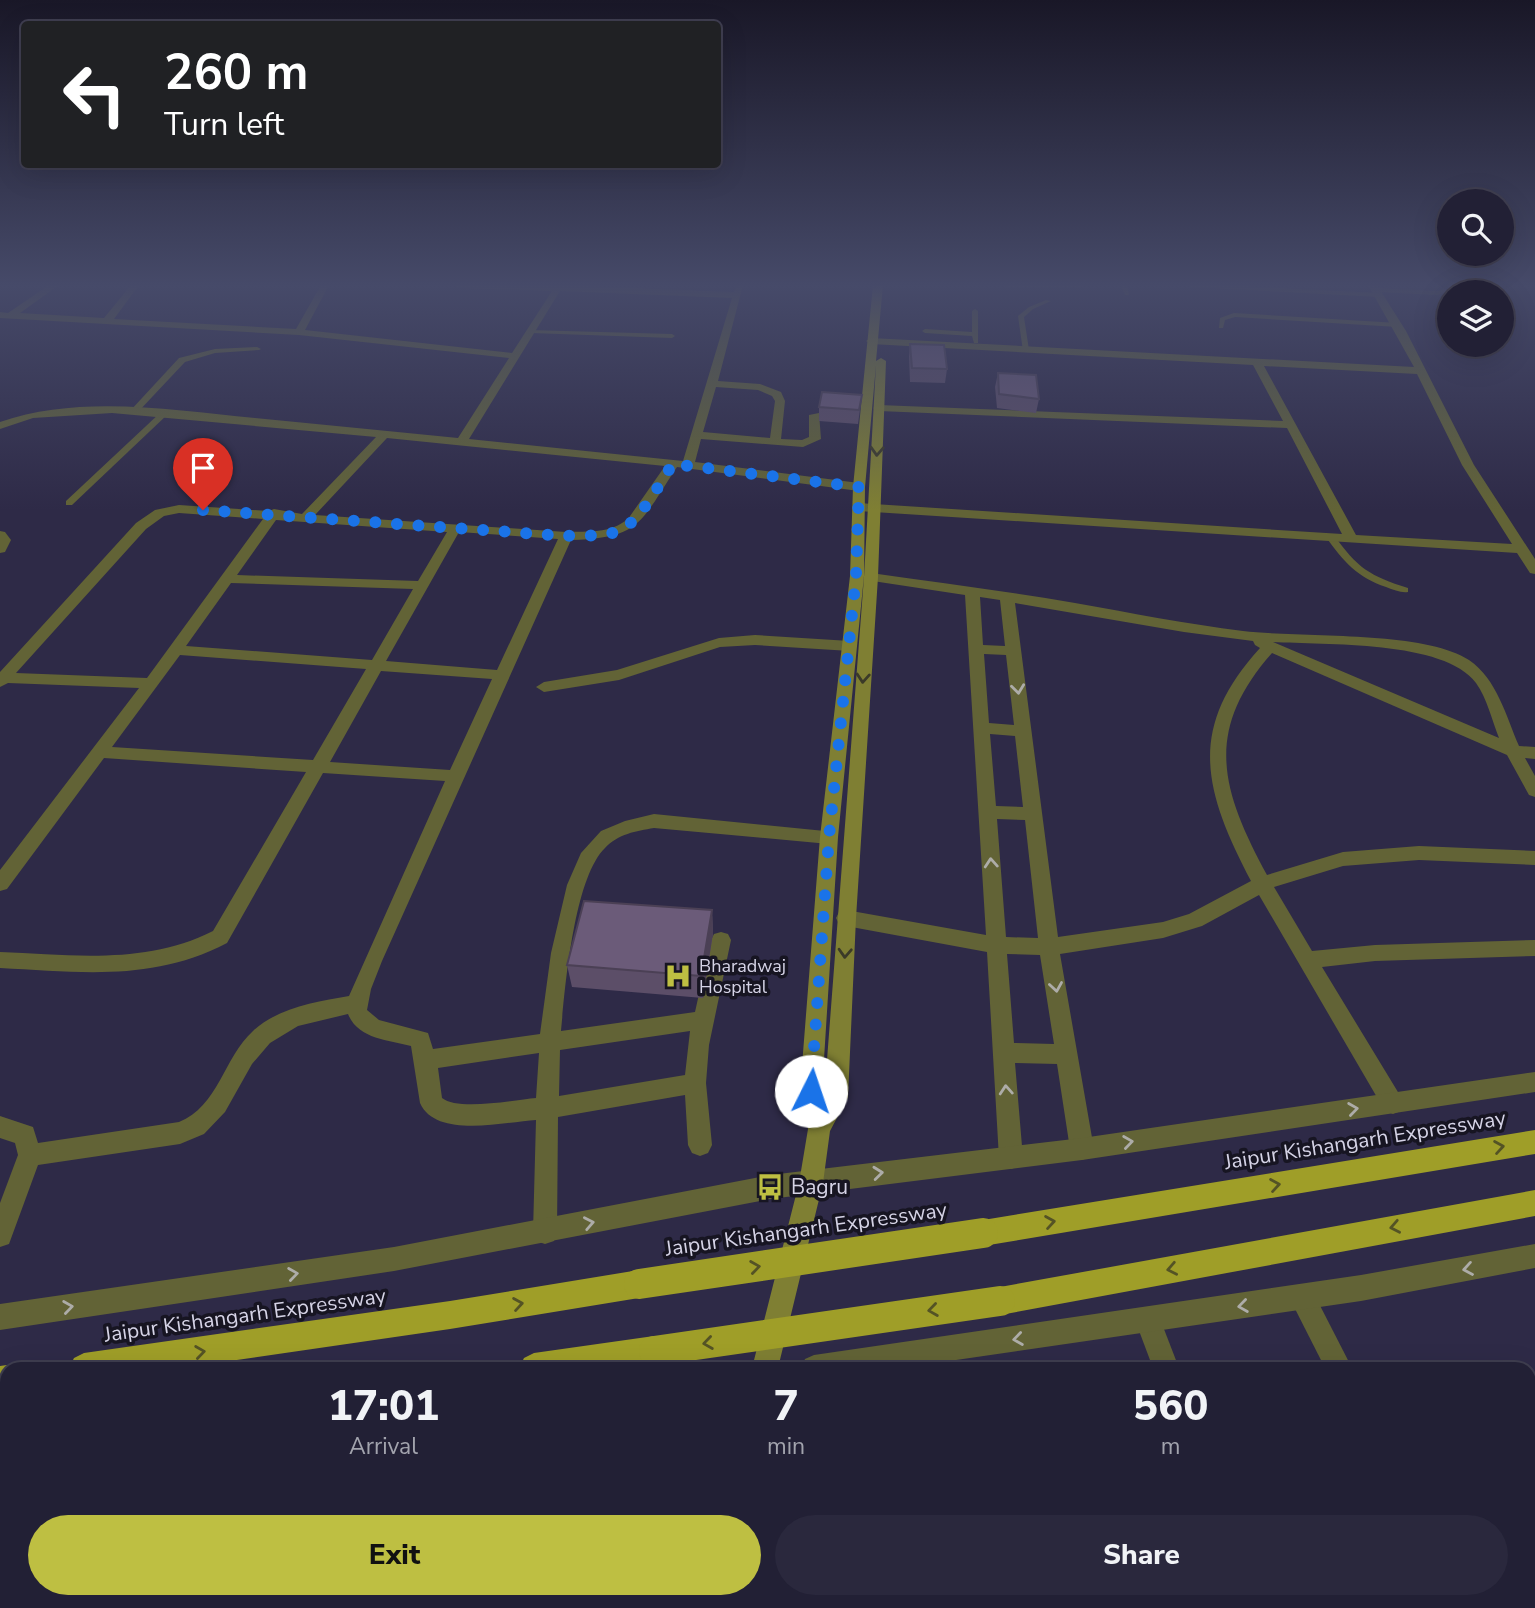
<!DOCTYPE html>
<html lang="en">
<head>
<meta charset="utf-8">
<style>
  body { margin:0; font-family:"Nunito Sans",sans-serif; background:#2a283d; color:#f1f3f6; height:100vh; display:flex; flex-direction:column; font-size:26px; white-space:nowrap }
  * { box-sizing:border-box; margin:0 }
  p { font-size:23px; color:#a2a3ad }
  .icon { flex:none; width:38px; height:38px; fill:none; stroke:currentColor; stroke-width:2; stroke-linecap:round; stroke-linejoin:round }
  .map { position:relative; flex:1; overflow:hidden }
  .drawer { position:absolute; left:0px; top:1362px; width:1536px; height:247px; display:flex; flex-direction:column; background:#222035; border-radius:21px 21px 0 0; box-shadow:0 7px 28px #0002,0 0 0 2px #3f3e50 }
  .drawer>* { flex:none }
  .banner { position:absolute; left:21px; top:21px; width:700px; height:147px; border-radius:7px; box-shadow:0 7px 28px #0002,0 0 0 2px #3f3e50; background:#202124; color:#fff; overflow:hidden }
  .buttons { position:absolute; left:1437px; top:189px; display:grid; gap:14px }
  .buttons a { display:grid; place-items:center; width:77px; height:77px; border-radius:50%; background:#222035; box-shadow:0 7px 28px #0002,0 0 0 2px #3f3e50; font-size:35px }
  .pin { position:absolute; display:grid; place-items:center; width:60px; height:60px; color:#fff; margin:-72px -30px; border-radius:50% 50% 50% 0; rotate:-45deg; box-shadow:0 0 7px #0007 }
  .pin .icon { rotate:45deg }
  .me { position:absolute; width:77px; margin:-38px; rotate:4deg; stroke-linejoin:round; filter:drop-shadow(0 0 5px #0008) }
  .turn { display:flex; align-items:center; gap:24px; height:147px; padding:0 28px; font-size:32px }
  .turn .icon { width:91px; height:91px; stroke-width:2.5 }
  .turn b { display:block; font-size:49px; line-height:60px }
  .eta { display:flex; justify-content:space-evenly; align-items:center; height:119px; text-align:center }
  .eta b { font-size:42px; font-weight:800; line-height:49px }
  .cta { display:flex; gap:14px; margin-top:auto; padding:14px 28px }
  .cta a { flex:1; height:80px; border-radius:42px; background:#bebf42; color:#111; font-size:28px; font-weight:800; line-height:80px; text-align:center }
  .cta a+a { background:#2a283d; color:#f1f3f6 }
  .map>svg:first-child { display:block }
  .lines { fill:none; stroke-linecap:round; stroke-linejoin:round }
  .service { fill:#626336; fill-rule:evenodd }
  .minor { fill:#626336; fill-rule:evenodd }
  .tertiary { fill:#626336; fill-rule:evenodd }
  .secondary { fill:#7f7f33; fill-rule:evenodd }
  .trunk { fill:#9f9e28; fill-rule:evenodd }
  .trunk-bridge { stroke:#9f9e28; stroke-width:30 }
  .wall { fill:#5c4e68 }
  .shaded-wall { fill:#4b4055 }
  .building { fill:#6b5b79; stroke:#4b4055; stroke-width:2 }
  .oneway { stroke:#3b3a28 }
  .oneway2 { stroke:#adaca8 }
  .oneway3 { stroke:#545325 }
  .route { stroke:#1a73e8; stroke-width:12; stroke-dasharray:0 21.6 }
  .labels { text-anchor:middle; stroke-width:7; stroke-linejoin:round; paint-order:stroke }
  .poi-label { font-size:18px; fill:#d5d3e6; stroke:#171522; text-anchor:start }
  .near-street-label { font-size:21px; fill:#d5d3e6; stroke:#171522 }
  .near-poi-label { font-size:21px; fill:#d5d3e6; stroke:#171522; text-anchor:start }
</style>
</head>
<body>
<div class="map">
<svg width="1535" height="1608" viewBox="0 0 1535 1608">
  <rect width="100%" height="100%" fill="#2e2a47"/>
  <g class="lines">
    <g class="service">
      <path d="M 1004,285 L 1084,285 L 1081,287 L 1007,287 Z"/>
      <path d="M 1121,285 L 1127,285 L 1129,295 L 1125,295 Z"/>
      <path d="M 1188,285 L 1220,285 L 1380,293 L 1383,295 L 1380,297 L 1191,287 Z"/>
      <path d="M 1450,285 L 1456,285 L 1453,291 L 1437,295 L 1377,292 L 1374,290 L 1377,288 L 1437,291 L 1448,289 Z"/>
      <path d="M 1046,300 L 1051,301 L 1033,309 L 1024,317 L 1029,350 L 1023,351 L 1018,316 L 1029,307 Z"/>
      <path d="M 975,309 L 978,311 L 978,343 L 974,343 L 972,336 L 925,333 L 922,331 L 925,329 L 972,332 L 972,311 Z"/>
      <path d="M 1234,313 L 1398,323 L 1401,325 L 1398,327 L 1235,317 L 1225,320 L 1223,328 L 1219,328 L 1220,318 Z"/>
      <path d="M 529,330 L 672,334 L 675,336 L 672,338 L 531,333 L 529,332 Z"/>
      <path d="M 257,347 L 261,349 L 259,350 L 215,353 L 185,362 L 137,413 L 130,411 L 179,358 L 215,349 Z"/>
      <path d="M 161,412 L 168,414 L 72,505 L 66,505 L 66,501 Z"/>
      <path d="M 1331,534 L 1334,535 C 1357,568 1370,576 1408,588 L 1408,592 C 1401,593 1394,590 1386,587 C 1358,578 1343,561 1326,537 Z"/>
    </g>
    <g class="minor">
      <path d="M 49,285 L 59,285 L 20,313 L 104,318 L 131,285 L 139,285 L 114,319 L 296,329 L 321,285 L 329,285 L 305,330 L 512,353 L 552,291 L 458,288 L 454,285 L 558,285 L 734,292 L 737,285 L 743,285 L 718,381 L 760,384 L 781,392 L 785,401 L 781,439 L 802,440 L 809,437 L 809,415 L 819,413 L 821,439 L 803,447 L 701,439 L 695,462 L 859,483 L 865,487 L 859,491 L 677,467 C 640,522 642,538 571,540 L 382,961 L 371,989 L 367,1010 L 379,1020 L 428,1033 L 433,1049 L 540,1034 L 551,953 L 567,885 L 581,853 L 601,831 L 625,821 L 654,814 L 835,832 L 838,837 L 835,842 L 829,844 L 654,828 C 636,831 618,834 605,848 C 574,878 565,987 561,1031 L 695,1012 L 711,940 L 714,934 L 721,932 L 728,934 L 731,940 L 709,1045 L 706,1083 L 712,1145 L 708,1153 L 700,1156 L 692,1153 L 688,1145 L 685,1095 L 558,1117 L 557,1232 L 554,1241 L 545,1244 L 536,1241 L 533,1232 L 536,1120 C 504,1122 436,1139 420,1103 L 411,1046 C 388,1040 358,1039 348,1014 L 298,1026 L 270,1043 L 252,1064 L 225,1112 L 204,1134 L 180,1144 L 38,1165 L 9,1244 L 0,1247 L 0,1203 L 18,1155 L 15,1143 L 0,1138 L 0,1116 L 33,1127 L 38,1143 L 179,1122 C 218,1107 224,1057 253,1031 C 279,1007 316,1002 349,996 L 445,781 L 323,773 L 227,943 C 152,982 81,972 0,968 L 0,952 C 73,955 146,965 213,931 L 306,772 L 104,758 L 7,889 L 0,891 L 0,870 L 139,688 L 8,683 L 0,687 L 0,672 L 136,523 L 155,510 L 179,505 L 269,511 L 274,509 L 302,514 L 376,437 L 112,413 L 33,418 L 0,429 L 0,422 C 80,394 172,410 255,418 C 323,425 391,431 458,438 L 509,358 L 299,335 L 0,318 L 0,312 L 8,313 ZM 560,291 L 732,298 L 683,461 L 469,439 ZM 716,387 L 758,390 L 772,396 L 775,401 L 770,438 L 703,432 ZM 387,438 L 665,466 L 628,519 C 609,534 589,531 566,532 L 315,515 ZM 179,513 L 263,519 L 147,678 L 16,673 L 146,529 L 164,516 ZM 276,520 L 447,532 L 418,581 L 237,575 ZM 459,532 L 558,539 L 497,670 L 386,661 ZM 231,583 L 413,589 L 372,660 L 186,646 ZM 180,655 L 366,669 L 313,760 L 112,747 ZM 381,671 L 492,679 L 450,770 L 330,762 ZM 690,1031 L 685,1075 L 559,1096 L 560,1050 ZM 539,1053 L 536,1098 C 514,1100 458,1111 442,1098 L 438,1068 Z"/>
      <path d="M 1368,285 L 1377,285 L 1406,331 L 1474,465 L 1535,559 L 1535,574 L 1530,573 L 1517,553 L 858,511 L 852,507 L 858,503 L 1342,534 L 1287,428 L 879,411 L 873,408 L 879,405 L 1283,421 L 1253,365 L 871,344 L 866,341 L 871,338 L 1414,367 ZM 1264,366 L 1417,374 L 1462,465 L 1512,544 L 1356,535 Z"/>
      <path d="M 0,531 L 5,532 L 11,540 L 5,552 L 0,553 Z"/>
      <path d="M 871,573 C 940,583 1007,591 1075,603 C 1131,613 1187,624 1243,631 C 1300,638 1424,630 1469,660 C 1497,679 1506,716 1519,746 L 1535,747 L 1535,759 L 1525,758 L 1535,776 L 1535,797 L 1529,795 L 1507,755 L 1272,653 C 1203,731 1221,790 1267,875 L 1343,852 L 1419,846 L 1535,851 L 1535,865 L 1419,860 L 1343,866 L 1274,887 L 1312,951 L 1375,945 L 1535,940 L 1535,956 L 1375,961 L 1322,967 L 1401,1097 L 1404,1104 L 1401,1111 L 1393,1114 L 1385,1111 L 1259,895 L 1202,926 L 1163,938 L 1060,954 L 1094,1149 L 1090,1157 L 1082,1160 L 1074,1157 L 1070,1149 L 1057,1064 L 1015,1063 L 1023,1158 L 1019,1166 L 1011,1169 L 1003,1166 L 999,1158 L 987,952 L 846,926 L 839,924 L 836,918 L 839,912 L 846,910 L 986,935 L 965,595 L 866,580 L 864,577 ZM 980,597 L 1000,600 L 1005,646 L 983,645 ZM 1015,603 L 1184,632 L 1253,641 L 1255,645 L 1260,648 C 1186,729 1204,791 1251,881 L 1189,914 L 1163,922 L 1058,937 ZM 1273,642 C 1324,645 1445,640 1476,683 C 1487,698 1492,721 1499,738 ZM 984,654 L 1006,655 L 1014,725 L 989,723 ZM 990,734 L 1015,736 L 1023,807 L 996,806 ZM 997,819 L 1025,820 L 1038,938 L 1006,937 ZM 1007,954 L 1040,955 L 1054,1044 L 1014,1043 Z"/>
      <path d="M 755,635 L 850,641 L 857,646 L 850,651 L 755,645 L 720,647 L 619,680 L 544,692 L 536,687 L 544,682 L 617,670 L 719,638 Z"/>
      <path d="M 1302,1284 L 1311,1288 L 1352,1368 L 1325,1368 L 1289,1297 L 1293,1288 Z"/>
      <path d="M 1148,1307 L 1157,1311 L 1179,1368 L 1153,1368 L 1135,1320 L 1139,1311 Z"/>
      <path d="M 1230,1601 L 1260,1601 L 1262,1608 L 1232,1608 Z"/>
      <path d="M 1411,1601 L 1441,1601 L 1443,1608 L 1413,1608 Z"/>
    </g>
    <g class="tertiary">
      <path d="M 1535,1072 L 1535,1092 L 1082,1160 L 770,1199 L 394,1271 L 0,1330 L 0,1304 L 394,1247 L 770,1175 L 1082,1138 Z"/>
      <path d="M 1535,1244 L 1535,1268 L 1361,1301 L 901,1368 L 801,1368 L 805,1359 L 814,1355 L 1361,1275 Z"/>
      <path d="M 7,1483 L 7,1511 L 0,1512 L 0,1484 Z"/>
    </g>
    <g class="secondary">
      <path d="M 873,285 L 883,285 L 876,361 L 881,358 L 886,361 L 878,577 L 856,918 L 848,1097 L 830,1131 L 823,1183 L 778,1368 L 752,1368 L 799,1183 L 808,1129 L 800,1091 L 820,837 L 850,576 L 853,487 ZM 876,365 L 864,577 L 824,1099 L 822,1091 L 838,837 L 864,576 L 865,487 Z"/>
      <path d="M 615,1601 L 645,1601 L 644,1608 L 614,1608 Z"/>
    </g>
    <g class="trunk">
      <path d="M 1535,1130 L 1535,1154 L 983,1246 L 973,1243 L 970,1233 L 973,1223 L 983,1220 Z"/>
      <path d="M 1535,1190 L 1535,1216 L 1000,1315 L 990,1311 L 986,1301 L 990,1291 L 1000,1287 Z"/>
      <path d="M 639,1270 L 649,1274 L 653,1284 L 649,1294 L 639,1298 L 450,1329 L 181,1368 L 69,1368 L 74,1358 L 84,1353 L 450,1301 Z"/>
      <path d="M 654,1336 L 664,1341 L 669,1351 L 664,1361 C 636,1373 551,1371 519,1368 L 524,1358 L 534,1353 Z"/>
      <path d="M 7,1365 L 15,1368 L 7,1368 L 7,1395 L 0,1396 L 0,1366 Z"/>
      <path d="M 7,1435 L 7,1465 L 0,1466 L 0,1436 Z"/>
    </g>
    <g class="trunk-bridge">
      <path d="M 639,1284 L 983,1233"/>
      <path d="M 654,1351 L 1000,1301"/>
    </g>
  </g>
  <g class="wall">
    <path d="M 910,344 L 947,369 L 945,383 L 910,382 L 909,357 Z"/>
    <path d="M 998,373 L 1039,399 L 1036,413 L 997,408 L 995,387 Z"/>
    <path d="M 862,395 L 858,424 L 819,421 L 819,407 Z"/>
    <path d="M 712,910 L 713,933 L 703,998 L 572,987 L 567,965 Z"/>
  </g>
  <g class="shaded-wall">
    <path d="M 712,910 L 713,933 L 703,998 L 701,976 Z"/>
    <path d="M 204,1601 L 229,1601 L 228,1608 L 202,1608 Z"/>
  </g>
  <g class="building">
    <path d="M 910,344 L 944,345 L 947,369 L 912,368 Z"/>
    <path d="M 998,373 L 1036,375 L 1039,399 L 999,394 Z"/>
    <path d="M 822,392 L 862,395 L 859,410 L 819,407 Z"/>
    <path d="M 584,901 L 712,910 L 701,976 L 567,965 Z"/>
    <path d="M 121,1601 L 204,1601 L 202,1608 L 119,1608 Z"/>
  </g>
  <defs><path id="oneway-chevron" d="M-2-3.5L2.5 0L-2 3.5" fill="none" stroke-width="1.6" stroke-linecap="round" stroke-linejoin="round" transform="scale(1.75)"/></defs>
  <g class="oneway">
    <use href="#oneway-chevron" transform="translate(877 451) rotate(93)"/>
    <use href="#oneway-chevron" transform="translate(863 678) rotate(94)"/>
    <use href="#oneway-chevron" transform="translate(845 953) rotate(93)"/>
  </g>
  <g class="oneway2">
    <use href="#oneway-chevron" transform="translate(1018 689) rotate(83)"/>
    <use href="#oneway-chevron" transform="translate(991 863) rotate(-94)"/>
    <use href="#oneway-chevron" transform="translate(1056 987) rotate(81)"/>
    <use href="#oneway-chevron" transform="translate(1006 1090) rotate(-94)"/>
    <use href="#oneway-chevron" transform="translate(1353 1109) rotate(-8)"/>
    <use href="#oneway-chevron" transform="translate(1128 1142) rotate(-8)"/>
    <use href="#oneway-chevron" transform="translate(878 1173) rotate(-6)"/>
    <use href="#oneway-chevron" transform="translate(589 1223) rotate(-11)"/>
    <use href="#oneway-chevron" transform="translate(1468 1269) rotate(170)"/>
    <use href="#oneway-chevron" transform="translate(293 1274) rotate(-8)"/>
    <use href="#oneway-chevron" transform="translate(1243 1306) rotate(172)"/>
    <use href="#oneway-chevron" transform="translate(68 1307) rotate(-8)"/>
    <use href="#oneway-chevron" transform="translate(1018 1339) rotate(172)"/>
  </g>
  <g class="oneway3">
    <use href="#oneway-chevron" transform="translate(1499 1147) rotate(-9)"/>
    <use href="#oneway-chevron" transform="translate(1275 1185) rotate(-9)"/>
    <use href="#oneway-chevron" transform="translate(1050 1222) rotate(-9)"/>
    <use href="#oneway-chevron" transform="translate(1395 1227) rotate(169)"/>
    <use href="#oneway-chevron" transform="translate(755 1267) rotate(-8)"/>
    <use href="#oneway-chevron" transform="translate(1172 1269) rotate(169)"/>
    <use href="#oneway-chevron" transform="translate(518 1304) rotate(-9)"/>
    <use href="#oneway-chevron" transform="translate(933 1310) rotate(172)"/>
    <use href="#oneway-chevron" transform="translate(708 1343) rotate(172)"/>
    <use href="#oneway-chevron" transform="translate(200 1352) rotate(-8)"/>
  </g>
  <linearGradient id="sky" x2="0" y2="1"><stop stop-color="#191727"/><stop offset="0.56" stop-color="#464a69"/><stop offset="1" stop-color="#464a69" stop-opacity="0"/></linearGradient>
  <rect width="1535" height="510" fill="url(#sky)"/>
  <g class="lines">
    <path class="route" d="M 203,510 L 566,536 C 582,535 600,537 616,532 C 638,526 660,482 673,464 L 859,487 L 856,576 L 829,837 L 811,1091"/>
  </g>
  <defs>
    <symbol id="hospital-bare" viewBox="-9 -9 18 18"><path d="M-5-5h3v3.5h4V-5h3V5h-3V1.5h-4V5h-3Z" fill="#bebf42" stroke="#171522" stroke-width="2.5" paint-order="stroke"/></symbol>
    <symbol id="bus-bare" viewBox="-9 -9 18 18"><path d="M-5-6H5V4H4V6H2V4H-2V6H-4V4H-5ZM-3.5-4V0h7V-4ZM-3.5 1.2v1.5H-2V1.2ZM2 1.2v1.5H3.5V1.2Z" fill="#bebf42" stroke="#171522" stroke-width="2.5" paint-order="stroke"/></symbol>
  </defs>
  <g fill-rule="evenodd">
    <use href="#hospital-bare" x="659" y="957" width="38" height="38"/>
    <use href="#bus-bare" x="751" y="1168" width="38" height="38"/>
  </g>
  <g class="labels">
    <g class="poi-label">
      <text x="699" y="972">Bharadwaj<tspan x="699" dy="21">Hospital</tspan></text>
    </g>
    <g class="near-street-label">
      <text transform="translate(1365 1140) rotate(-9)" y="7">Jaipur Kishangarh Expressway</text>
      <text transform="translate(806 1229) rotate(-8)" y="7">Jaipur Kishangarh Expressway</text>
      <text transform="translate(245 1315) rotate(-8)" y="7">Jaipur Kishangarh Expressway</text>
    </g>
    <g class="near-poi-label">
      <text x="791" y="1194">Bagru</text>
    </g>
  </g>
</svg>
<div class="buttons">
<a><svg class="icon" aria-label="search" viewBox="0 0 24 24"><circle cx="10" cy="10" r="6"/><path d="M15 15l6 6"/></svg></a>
<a><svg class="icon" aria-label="layers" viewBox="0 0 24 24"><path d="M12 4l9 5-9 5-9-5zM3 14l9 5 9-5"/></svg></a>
</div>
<div class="pin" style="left:203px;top:510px;background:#d93025"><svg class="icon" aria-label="arrive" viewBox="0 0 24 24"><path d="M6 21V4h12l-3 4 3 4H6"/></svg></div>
<svg class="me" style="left:811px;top:1091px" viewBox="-20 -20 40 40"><circle r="19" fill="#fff"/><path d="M0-13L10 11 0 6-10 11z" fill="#1a73e8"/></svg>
<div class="banner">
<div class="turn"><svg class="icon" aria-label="left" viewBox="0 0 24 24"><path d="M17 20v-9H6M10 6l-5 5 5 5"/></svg><div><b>260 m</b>Turn left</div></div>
</div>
<section class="drawer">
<div class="eta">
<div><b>17:01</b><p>Arrival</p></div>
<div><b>7</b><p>min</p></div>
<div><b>560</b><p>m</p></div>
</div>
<div class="cta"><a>Exit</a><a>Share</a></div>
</section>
</div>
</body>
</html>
